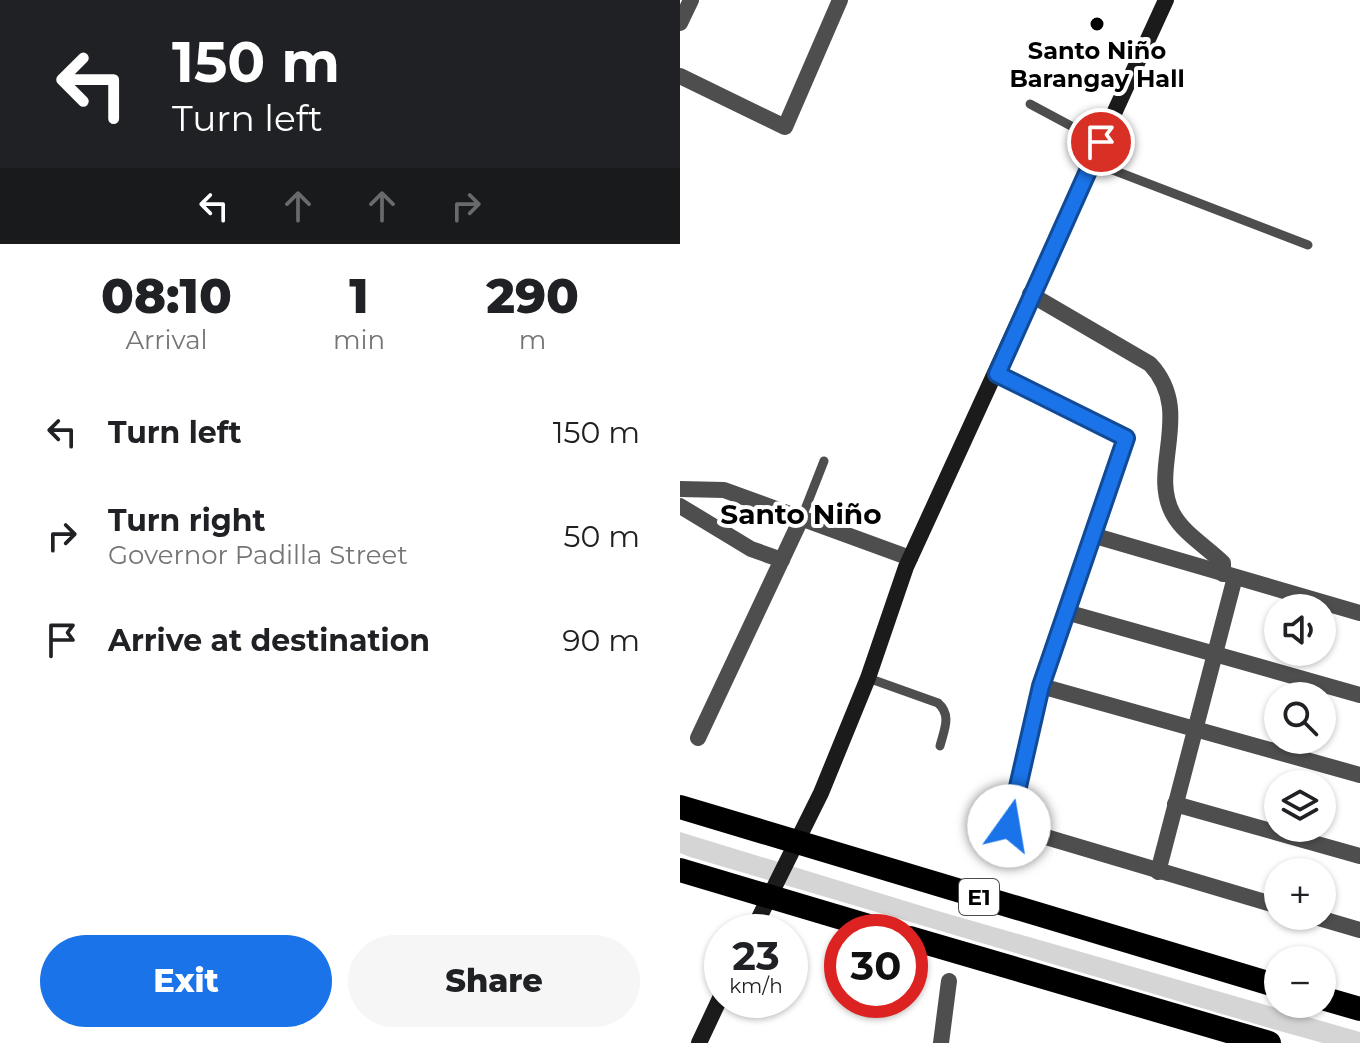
<!DOCTYPE html>
<html lang="en">
<head>
<meta charset="utf-8">
<style>
  body { margin:0; font-family:Montserrat,sans-serif; background:#f6f6f6; color:#202124; height:100vh; display:flex; flex-direction:column; font-size:30px; white-space:nowrap }
  * { box-sizing:border-box; margin:0 }
  p { font-size:26px; color:#757577 }
  .icon { flex:none; width:44px; height:44px; fill:none; stroke:currentColor; stroke-width:2; stroke-linecap:round; stroke-linejoin:round }
  .map { position:relative; flex:1; overflow:hidden }
  .sheet { display:flex; flex-direction:column; background:#fff; width:680px }
  .sheet>* { flex:none }
  .guide { background:#202124; color:#fff; overflow:hidden }
  .tools { position:absolute; left:584px; top:594px; display:grid; gap:16px }
  .tools a { display:grid; place-items:center; width:72px; height:72px; border-radius:50%; background:#fff; box-shadow:0 2px 6px #0004; font-size:40px }
  .speed { position:absolute; left:24px; top:914px; display:flex; gap:16px; font-size:40px; font-weight:700; text-align:center }
  .speed>* { display:grid; place-content:center; width:104px; height:104px; border-radius:50%; background:#fff; box-shadow:0 2px 6px #0004; line-height:1 }
  .speed small { font-size:20px; font-weight:400 }
  .speed .limit { border:12px solid #d22; background:#fff; color:#111 }
  .pin { position:absolute; display:grid; place-items:center; width:68px; height:68px; color:#fff; margin:-34px; border:4px solid #fff; border-radius:50%; box-shadow:0 2px 8px #0007 }
  .me { position:absolute; width:88px; margin:-44px; rotate:13deg; stroke-linejoin:round; filter:drop-shadow(0 0 6px #0008) }
  .turn { display:flex; align-items:center; gap:28px; height:168px; padding:0 40px; font-size:36px }
  .turn .icon { width:104px; height:104px; stroke-width:2.5 }
  .turn b { display:block; font-size:56px; line-height:68px }
  .lanes { display:flex; align-items:center; height:76px; padding:0 40px; background:#0003; justify-content:center; gap:40px; direction:ltr }
  .lanes .off { opacity:.35 }
  .eta { display:flex; justify-content:space-evenly; align-items:center; height:136px; text-align:center }
  .eta b { font-size:48px; font-weight:800; line-height:56px }
  .action { display:flex; gap:16px; margin-top:auto; padding:16px 40px }
  .action a { flex:1; height:92px; border-radius:48px; background:#1a73e8; color:#fff; font-size:32px; font-weight:800; line-height:92px; text-align:center }
  .action a+a { background:#f6f6f6; color:#202124 }
  ul { padding:0; list-style:none }
  li { display:flex; align-items:center; gap:24px; height:104px; padding:0 40px }
  li div { flex:1 }
  li b { display:block; font-size:30px }
  li em { font-style:normal }
  main { display:flex; flex:1; min-height:0 }
  .map>svg:first-child { display:block }
  .green { fill:#d5d5d5 }
  .lines { fill:none; stroke-linecap:round; stroke-linejoin:round }
  .lane { stroke:#4e4e4e; stroke-width:9 }
  .street { stroke:#4e4e4e; stroke-width:16 }
  .secondary { stroke:#1b1b1b; stroke-width:16 }
  .highway { stroke:#000; stroke-width:24 }
  .route-casing { stroke:#114b97; stroke-width:20 }
  .route { stroke:#1a73e8; stroke-width:14 }
  .poi-dot { fill:#000; stroke:#fff; stroke-width:3 }
  .labels { text-anchor:middle; stroke-width:8; stroke-linejoin:round; paint-order:stroke }
  .shield { fill:#fff; stroke:#4c4c4c; stroke-width:2 }
  .shield-label { font-size:22px; font-weight:bold; fill:#000 }
  .poi-label { font-size:24px; font-weight:bold; fill:#000; stroke:#fff }
  .quarter-label { font-size:28px; font-weight:bold; fill:#000; stroke:#fff }
</style>
</head>
<body>
<main>
<section class="sheet">
<div class="guide">
<div class="turn"><svg class="icon" aria-label="left" viewBox="0 0 24 24"><path d="M17 20v-9H6M10 6l-5 5 5 5"/></svg><div><b>150 m</b>Turn left</div></div>
<div class="lanes"><svg class="icon" aria-label="left" viewBox="0 0 24 24"><path d="M17 20v-9H6M10 6l-5 5 5 5"/></svg><svg class="icon off" aria-label="ahead" viewBox="0 0 24 24"><path d="M12 20V5M6 11l6-6 6 6"/></svg><svg class="icon off" aria-label="ahead" viewBox="0 0 24 24"><path d="M12 20V5M6 11l6-6 6 6"/></svg><svg class="icon off" aria-label="right" viewBox="0 0 24 24"><path d="M7 20v-9h11M14 6l5 5-5 5"/></svg></div>
</div>
<div class="eta">
<div><b>08:10</b><p>Arrival</p></div>
<div><b>1</b><p>min</p></div>
<div><b>290</b><p>m</p></div>
</div>
<ul>
<li><svg class="icon" aria-label="left" viewBox="0 0 24 24"><path d="M17 20v-9H6M10 6l-5 5 5 5"/></svg><div><b>Turn left</b></div><em>150 m</em></li>
<li><svg class="icon" aria-label="right" viewBox="0 0 24 24"><path d="M7 20v-9h11M14 6l5 5-5 5"/></svg><div><b>Turn right</b><p>Governor Padilla Street</p></div><em>50 m</em></li>
<li><svg class="icon" aria-label="arrive" viewBox="0 0 24 24"><path d="M6 21V4h12l-3 4 3 4H6"/></svg><div><b>Arrive at destination</b></div><em>90 m</em></li>
</ul>
<div class="action"><a>Exit</a><a>Share</a></div>
</section>
<div class="map">
<svg width="680" height="1043" viewBox="0 0 680 1043">
  <rect width="100%" height="100%" fill="#fff"/>
  <path class="green" d="M 0,832 L 258,911 L 680,1032 L 680,1043 L 643,1043 L 596,1030 L 10,857 L 0,853 Z"/>
  <g class="lines">
    <g class="lane">
      <path d="M 350,104 L 421,142"/>
      <path d="M 412,162 L 628,245"/>
      <path d="M 122,517 L 144,461"/>
      <path d="M 188,678 L 258,703 C 272,715 264,730 260,746"/>
    </g>
    <g class="street">
      <path d="M 0,23 L 11,0"/>
      <path d="M 0,76 L 105,127 L 160,0"/>
      <path d="M 350,294 L 470,364 C 515,412 468,469 493,514 C 504,534 527,547 543,563 L 543,574"/>
      <path d="M 317,374 L 446,438 L 361,686 L 329,826 L 598,906"/>
      <path d="M 0,489 L 44,490 L 230,558"/>
      <path d="M 0,506 L 71,549 L 102,560"/>
      <path d="M 412,535 L 680,613"/>
      <path d="M 386,612 L 680,695"/>
      <path d="M 361,686 L 680,775"/>
      <path d="M 18,738 L 122,517"/>
      <path d="M 495,804 L 680,856"/>
      <path d="M 478,872 L 555,577"/>
      <path d="M 632,916 L 680,930"/>
      <path d="M 261,1043 L 269,981"/>
    </g>
    <g class="secondary">
      <path d="M 72,932 L 141,793 L 188,678 L 226,567 L 486,0"/>
      <path d="M 19,1043 L 42,994"/>
    </g>
    <g class="highway">
      <path d="M 0,807 L 598,986"/>
      <path d="M 0,870 L 209,932"/>
      <path d="M 230,938 L 589,1043"/>
      <path d="M 642,998 L 680,1009"/>
    </g>
  </g>
  <g class="lines">
    <defs>
      <path id="route" d="M 329,826 L 361,686 L 446,438 L 317,374 L 421,142"/>
    </defs>
    <use href="#route" class="route-casing"/>
    <use href="#route" class="route"/>
  </g>
  <circle class="poi-dot" cx="417" cy="24" r="8"/>
  <g class="labels">
    <rect class="shield" x="279" y="879" width="40" height="36" rx="6"/>
    <g class="shield-label">
      <text x="299" y="905">E1</text>
    </g>
    <g class="poi-label">
      <text x="417" y="59">Santo Niño<tspan x="417" dy="28">Barangay Hall</tspan></text>
    </g>
    <g class="quarter-label">
      <text x="121" y="524">Santo Niño</text>
    </g>
  </g>
</svg>
<div class="tools">
<a><svg class="icon" aria-label="sound" viewBox="0 0 24 24"><path d="M4 9h4l5-4v14l-5-4H4zM17 9q2 3 0 6"/></svg></a>
<a><svg class="icon" aria-label="search" viewBox="0 0 24 24"><circle cx="10" cy="10" r="6"/><path d="M15 15l6 6"/></svg></a>
<a><svg class="icon" aria-label="layers" viewBox="0 0 24 24"><path d="M12 4l9 5-9 5-9-5zM3 14l9 5 9-5"/></svg></a>
<a>+</a>
<a>−</a>
</div>
<div class="speed"><div>23<small>km/h</small></div><div class="limit">30</div></div>
<div class="pin" style="left:421px;top:142px;background:#d93025"><svg class="icon" aria-label="arrive" viewBox="0 0 24 24"><path d="M6 21V4h12l-3 4 3 4H6"/></svg></div>
<svg class="me" style="left:329px;top:826px" viewBox="-20 -20 40 40"><circle r="19" fill="#fff"/><path d="M0-13L10 11 0 6-10 11z" fill="#1a73e8"/></svg>
</div>
</main>
</body>
</html>
